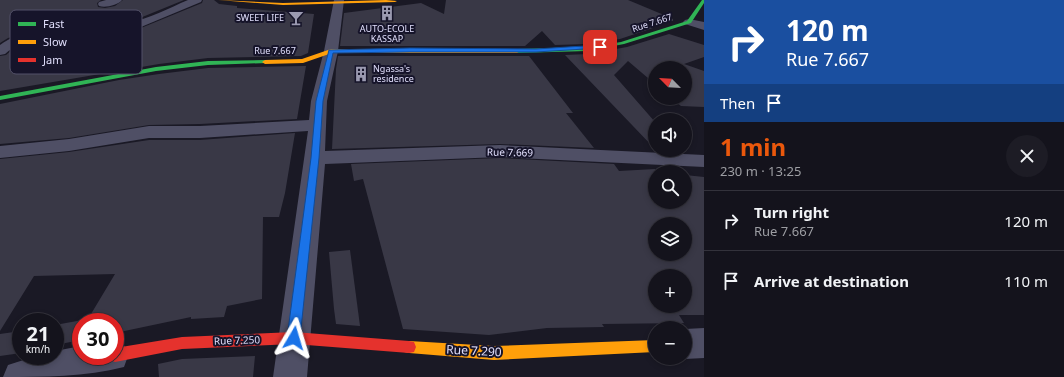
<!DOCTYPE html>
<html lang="en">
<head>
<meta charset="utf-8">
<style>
  body { margin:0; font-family:"Noto Sans",sans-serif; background:#1d1c25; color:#f1f3f6; height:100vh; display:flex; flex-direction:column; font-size:15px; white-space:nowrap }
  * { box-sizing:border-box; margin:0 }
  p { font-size:13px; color:#9d9ea3 }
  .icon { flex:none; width:22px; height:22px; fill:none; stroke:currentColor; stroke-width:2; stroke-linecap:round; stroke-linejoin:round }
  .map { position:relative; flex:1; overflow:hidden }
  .sheet { display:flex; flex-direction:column; background:#14131c; width:360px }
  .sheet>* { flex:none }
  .banner { background:#1a4fa0; color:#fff; overflow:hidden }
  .needle { width:26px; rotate:294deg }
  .tools { position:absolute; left:648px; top:61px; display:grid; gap:8px }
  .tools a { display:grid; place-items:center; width:44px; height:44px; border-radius:50%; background:#14131c; box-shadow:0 2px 6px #0003,0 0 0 1px #33323b; font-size:20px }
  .speed { position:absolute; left:12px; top:313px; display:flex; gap:8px; font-size:20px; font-weight:700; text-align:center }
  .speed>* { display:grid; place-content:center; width:52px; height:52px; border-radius:50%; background:#14131c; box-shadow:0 2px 6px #0003,0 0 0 1px #33323b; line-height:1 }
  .speed small { font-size:10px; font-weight:400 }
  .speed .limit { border:6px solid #d22; background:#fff; color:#111 }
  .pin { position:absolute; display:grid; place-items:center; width:34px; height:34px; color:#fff; margin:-17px; border-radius:8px; box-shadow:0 2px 6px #0006 }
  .me { position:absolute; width:44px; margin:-22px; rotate:7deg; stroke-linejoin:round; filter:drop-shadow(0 0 3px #0008) }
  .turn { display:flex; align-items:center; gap:14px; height:84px; padding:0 16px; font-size:18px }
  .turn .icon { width:52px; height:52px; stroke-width:2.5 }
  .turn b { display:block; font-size:28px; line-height:34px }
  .then { display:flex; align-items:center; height:38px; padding:0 16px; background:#0003; gap:8px; font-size:15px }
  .round { display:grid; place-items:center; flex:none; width:42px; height:42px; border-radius:21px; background:#1d1c25 }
  .headline { display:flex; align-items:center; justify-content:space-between; height:68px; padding:0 16px }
  h1 { font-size:24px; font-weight:700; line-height:30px; color:#ea580c }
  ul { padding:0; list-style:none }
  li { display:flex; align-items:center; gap:12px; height:60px; padding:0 16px; border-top:1px solid #33323b }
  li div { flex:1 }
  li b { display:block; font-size:15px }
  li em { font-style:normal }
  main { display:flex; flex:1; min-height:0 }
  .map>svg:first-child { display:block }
  .building { fill:#393846; fill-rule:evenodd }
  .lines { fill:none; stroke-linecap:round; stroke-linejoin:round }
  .street { fill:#4f4f65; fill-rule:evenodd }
  .fast { fill:#30b455; fill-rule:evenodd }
  .slow { fill:#ff9f0a; fill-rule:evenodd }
  .jam { fill:#e5322d; fill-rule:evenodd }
  .route { fill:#1a73e8; stroke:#114b97 }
  .labels { text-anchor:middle; stroke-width:4; stroke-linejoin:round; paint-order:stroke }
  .far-poi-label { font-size:9px; fill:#e1dffc; stroke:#16142a; text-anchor:end }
  .far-street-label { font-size:9px; fill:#e1dffc; stroke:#16142a }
  .street-label { font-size:10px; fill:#e1dffc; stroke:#16142a }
  .near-street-label { font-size:12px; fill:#e1dffc; stroke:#16142a }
  .key { fill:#16142a; stroke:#535169; stroke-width:1 }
  .key-label { font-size:11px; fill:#e1dffc }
</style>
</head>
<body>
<main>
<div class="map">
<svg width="704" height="377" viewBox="0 0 704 377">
  <rect width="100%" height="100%" fill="#1a1925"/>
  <g class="building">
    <path d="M 0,0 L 101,0 L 97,3 L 98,7 L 105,8 L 115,6 L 123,0 L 184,0 L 135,20 L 96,27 L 27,32 L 8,38 L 0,43 Z"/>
    <path d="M 203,0 L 214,0 L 219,4 L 237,6 L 237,8 L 314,14 L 308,53 L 301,56 L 208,58 L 159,64 L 0,91 L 0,56 L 6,55 L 13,49 L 29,42 L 96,38 L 141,28 L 202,3 Z"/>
    <path d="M 446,0 L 628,0 L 664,15 L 661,15 L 673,19 L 673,21 L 637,23 L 653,28 L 620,39 L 588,44 L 555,45 L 542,31 L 525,46 L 340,46 L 344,13 L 421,3 L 444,14 Z"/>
    <path d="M 669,34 L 704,45 L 704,57 L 684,64 L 704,71 L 704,107 L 681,106 L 671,98 L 685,98 L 685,68 L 655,68 L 655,84 L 628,61 L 614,75 L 655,122 L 655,149 L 565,55 L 588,54 L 627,47 Z"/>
    <path d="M 338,56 L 529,56 L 573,113 L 566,113 L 594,148 L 500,144 L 332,149 L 336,69 Z"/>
    <path d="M 303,66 L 306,66 L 297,119 L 200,124 L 149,125 L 69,138 L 0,144 L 0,104 L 119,80 L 159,74 L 208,68 Z"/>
    <path d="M 295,133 L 285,193 L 279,217 L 263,217 L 262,299 L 227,306 L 224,317 L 191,319 L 191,317 L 115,333 L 115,322 L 81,322 L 81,340 L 55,345 L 55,325 L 88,319 L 115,274 L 34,276 L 0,331 L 0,159 L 69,152 L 149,140 L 200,140 Z"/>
    <path d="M 500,158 L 614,164 L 619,171 L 655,169 L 655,202 L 685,202 L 685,175 L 704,177 L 704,315 L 679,315 L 684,323 L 602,324 L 604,327 L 547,328 L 489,335 L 403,329 L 363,179 L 354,181 L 351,164 ZM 655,224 L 685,224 L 685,254 L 655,254 ZM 655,276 L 685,276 L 685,306 L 655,306 Z"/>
    <path d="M 350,250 L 360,326 L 336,324 L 334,309 L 329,252 Z"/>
    <path d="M 21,331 L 21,353 L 0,356 L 0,334 Z"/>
    <path d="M 255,356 L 253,377 L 159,377 L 158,364 L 182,359 Z"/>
  </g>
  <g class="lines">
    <g class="street">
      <path d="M 106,0 L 122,0 C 118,5 106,8 99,6 L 98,4 L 99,2 Z"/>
      <path d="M 188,0 L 202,0 L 201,2 L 141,27 L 96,36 L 29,41 L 12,48 L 5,54 L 0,55 L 0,45 C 21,29 53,32 77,30 C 94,29 112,27 128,23 C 149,19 169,8 188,0 Z"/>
      <path d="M 334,0 L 344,0 L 338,51 L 327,101 L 325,151 L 500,145 L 704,155 L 704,167 L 500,157 L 325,164 L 307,377 L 273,377 L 308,131 L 200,138 L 149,138 L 69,151 L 0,158 L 0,146 L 69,139 L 149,126 L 200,126 L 309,120 L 311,101 L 324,51 Z"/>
      <path d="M 689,19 L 704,22 L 704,30 L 685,24 L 683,22 L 685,20 Z"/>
      <path d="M 704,328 L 704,358 L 685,359 L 681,358 L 685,358 L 685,329 Z"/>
      <path d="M 115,341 L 124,345 L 128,356 L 124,367 C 86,377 43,377 3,377 L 8,365 L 36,356 L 55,356 L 55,351 L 81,346 L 81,356 L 115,356 Z"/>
    </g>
    <g class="fast">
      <path d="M 702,0 L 704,0 L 704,3 L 691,23 L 624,44 L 588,51 L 517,53 L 514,51 L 517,49 L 588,47 L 621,42 L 687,21 Z"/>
      <path d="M 265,60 L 268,62 L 267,63 L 208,65 L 156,71 L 0,100 L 0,96 L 156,67 L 208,61 Z"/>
    </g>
    <g class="slow">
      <path d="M 218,0 L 283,3 L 386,0 L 397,1 L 395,2 L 283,5 Z"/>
      <path d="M 331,49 L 517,49 L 520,51 L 517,53 L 332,53 L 303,63 L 265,64 L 262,62 L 265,60 L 302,59 Z"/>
      <path d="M 655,340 L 655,352 L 494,360 L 409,353 L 404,352 L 402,347 L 404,342 L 409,341 L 494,346 Z"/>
    </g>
    <path class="jam" d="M 294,332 L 409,341 L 414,342 L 416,347 L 414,352 L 409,353 L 294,344 L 182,349 L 115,362 L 110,360 L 109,356 L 115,356 L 115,348 L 182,337 Z"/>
  </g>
  <path class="route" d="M 600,45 L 602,47 L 601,48 L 536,52 L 410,52 L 333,53 L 323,101 L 319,158 L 300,338 L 298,342 L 294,344 L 289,342 L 287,338 L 311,158 L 316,101 L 329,50 L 410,48 L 536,49 Z"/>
  <defs>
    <symbol id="building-bare" viewBox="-9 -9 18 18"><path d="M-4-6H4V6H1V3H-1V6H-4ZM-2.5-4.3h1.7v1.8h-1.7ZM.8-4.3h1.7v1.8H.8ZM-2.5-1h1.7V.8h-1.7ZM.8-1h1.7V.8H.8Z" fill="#9b9ab1" stroke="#16142a" stroke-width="2.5" paint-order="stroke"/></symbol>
    <symbol id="bar-bare" viewBox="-9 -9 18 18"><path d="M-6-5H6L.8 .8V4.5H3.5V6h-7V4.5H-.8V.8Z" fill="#9b9ab1" stroke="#16142a" stroke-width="2.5" paint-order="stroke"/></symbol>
  </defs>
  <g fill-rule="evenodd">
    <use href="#building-bare" x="376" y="2" width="22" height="22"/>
    <use href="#bar-bare" x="285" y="7" width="22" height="22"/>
    <use href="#building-bare" x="350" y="63" width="22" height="22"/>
  </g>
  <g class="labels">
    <g class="far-poi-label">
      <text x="284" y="21">SWEET LIFE</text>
      <text x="387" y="32" text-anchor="middle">AUTO-ECOLE<tspan x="387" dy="10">KASSAP</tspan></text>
      <text x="373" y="72" text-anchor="start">Ngassa's<tspan x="373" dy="10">residence</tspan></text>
    </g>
    <g class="far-street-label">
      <text transform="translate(652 23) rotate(-18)" y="3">Rue 7.667</text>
      <text x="275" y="54">Rue 7.667</text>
    </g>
    <g class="street-label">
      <text transform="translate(510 152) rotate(1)" y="4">Rue 7.669</text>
      <text transform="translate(237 340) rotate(-2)" y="4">Rue 7.250</text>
    </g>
    <g class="near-street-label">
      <text transform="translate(474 351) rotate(3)" y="4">Rue 7.290</text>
    </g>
  </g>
  <rect x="10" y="10" width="132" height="64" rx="6" class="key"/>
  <rect x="18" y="22" width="18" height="4" fill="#30b455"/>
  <rect x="18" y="40" width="18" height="4" fill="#ff9f0a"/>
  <rect x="18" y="58" width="18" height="4" fill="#e5322d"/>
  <g class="key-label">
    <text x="43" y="28">Fast</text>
    <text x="43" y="46">Slow</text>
    <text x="43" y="64">Jam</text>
  </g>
</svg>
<div class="tools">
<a><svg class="needle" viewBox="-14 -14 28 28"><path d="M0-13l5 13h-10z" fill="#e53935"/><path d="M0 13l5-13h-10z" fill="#9d9ea3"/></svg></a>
<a><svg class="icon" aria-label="sound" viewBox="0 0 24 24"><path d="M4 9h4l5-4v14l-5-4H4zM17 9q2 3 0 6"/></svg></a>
<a><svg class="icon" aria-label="search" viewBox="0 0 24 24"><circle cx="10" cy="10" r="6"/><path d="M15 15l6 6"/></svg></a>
<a><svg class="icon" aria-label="layers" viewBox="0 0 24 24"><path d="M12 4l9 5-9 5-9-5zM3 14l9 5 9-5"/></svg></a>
<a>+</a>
<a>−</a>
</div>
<div class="speed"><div>21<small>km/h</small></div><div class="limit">30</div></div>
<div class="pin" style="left:600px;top:47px;background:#d93025"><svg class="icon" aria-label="arrive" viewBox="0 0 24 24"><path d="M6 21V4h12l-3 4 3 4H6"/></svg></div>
<svg class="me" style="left:294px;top:338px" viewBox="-20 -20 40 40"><path d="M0-17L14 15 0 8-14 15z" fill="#1a73e8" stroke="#fff" stroke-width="4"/></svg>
</div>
<section class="sheet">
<div class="banner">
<div class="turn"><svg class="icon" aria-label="right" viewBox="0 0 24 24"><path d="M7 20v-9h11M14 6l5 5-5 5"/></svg><div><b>120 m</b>Rue 7.667</div></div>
<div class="then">Then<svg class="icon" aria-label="arrive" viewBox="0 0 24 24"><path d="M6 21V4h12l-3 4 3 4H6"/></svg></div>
</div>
<div class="headline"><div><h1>1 min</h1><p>230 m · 13:25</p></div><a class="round"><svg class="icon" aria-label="close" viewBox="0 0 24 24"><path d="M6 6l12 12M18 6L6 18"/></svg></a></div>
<ul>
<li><svg class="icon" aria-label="right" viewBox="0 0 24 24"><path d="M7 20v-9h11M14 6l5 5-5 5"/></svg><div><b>Turn right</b><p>Rue 7.667</p></div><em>120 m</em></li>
<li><svg class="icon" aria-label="arrive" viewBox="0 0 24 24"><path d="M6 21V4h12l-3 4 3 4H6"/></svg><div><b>Arrive at destination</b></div><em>110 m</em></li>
</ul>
</section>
</main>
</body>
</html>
